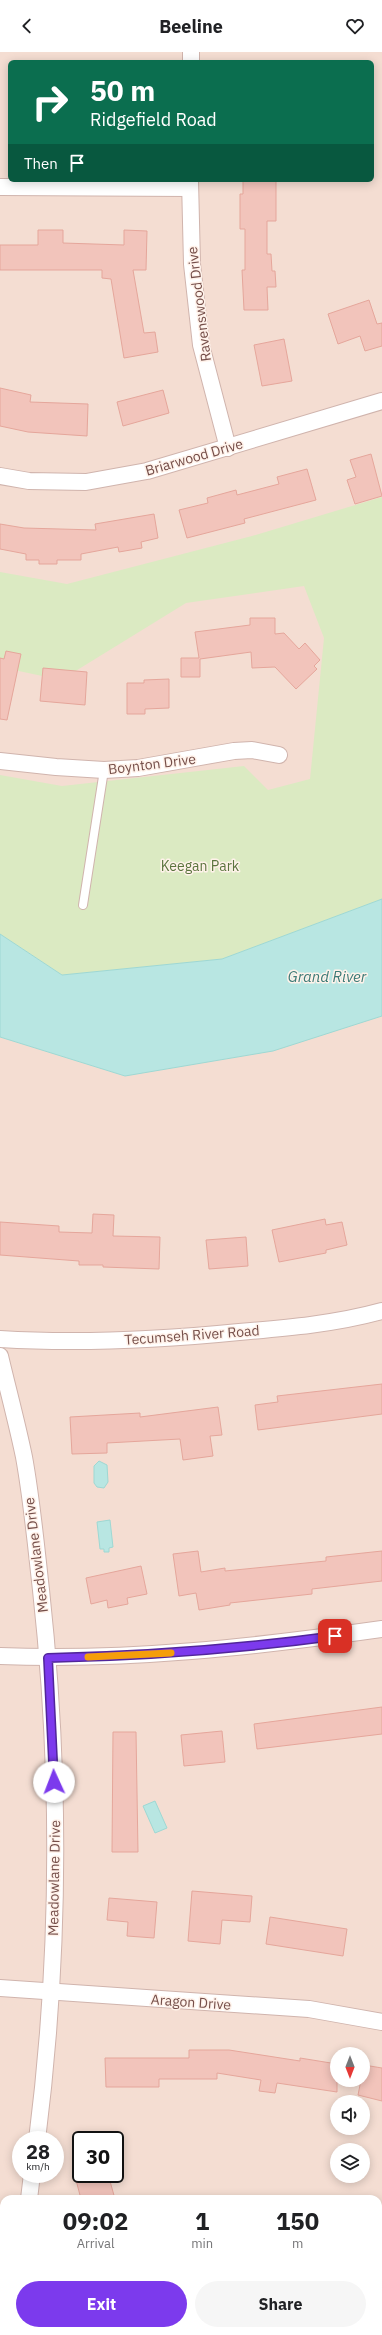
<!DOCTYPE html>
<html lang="en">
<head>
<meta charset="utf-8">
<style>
  body { margin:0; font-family:"IBM Plex Sans",sans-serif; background:#f6f6f6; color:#202124; height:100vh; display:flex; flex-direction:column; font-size:15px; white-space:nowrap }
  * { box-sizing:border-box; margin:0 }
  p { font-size:13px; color:#757577 }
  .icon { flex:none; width:22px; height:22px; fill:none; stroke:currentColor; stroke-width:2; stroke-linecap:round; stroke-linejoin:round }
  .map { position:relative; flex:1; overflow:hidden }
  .side { position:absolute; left:0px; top:2143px; width:382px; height:140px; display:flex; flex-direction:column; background:#fff; border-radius:12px 12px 0 0; box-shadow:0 2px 10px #0003 }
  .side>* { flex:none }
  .hud { position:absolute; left:8px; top:8px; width:366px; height:122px; border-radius:6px; box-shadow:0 2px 10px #0003; background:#0b6e4f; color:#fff; overflow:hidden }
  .needle { width:26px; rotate:180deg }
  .tools { position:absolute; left:330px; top:1995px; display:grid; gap:8px }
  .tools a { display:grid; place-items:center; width:40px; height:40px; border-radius:50%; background:#fff; box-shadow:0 2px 10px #0003; font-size:20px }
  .speed { position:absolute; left:12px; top:2079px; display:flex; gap:8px; font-size:20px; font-weight:700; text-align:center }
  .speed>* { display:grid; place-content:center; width:52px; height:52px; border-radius:50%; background:#fff; box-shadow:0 2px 10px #0003; line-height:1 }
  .speed small { font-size:10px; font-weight:400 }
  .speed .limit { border:2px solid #111; border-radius:6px; background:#fff; color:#111 }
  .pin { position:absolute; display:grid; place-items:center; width:34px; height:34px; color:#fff; margin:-17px; border-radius:8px; box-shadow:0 2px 6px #0006 }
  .me { position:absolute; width:44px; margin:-22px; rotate:358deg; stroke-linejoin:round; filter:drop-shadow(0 0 3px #0008) }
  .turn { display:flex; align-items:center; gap:14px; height:84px; padding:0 16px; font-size:18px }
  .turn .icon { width:52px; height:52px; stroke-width:2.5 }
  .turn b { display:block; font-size:28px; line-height:34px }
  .then { display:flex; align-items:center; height:38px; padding:0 16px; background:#0003; gap:8px; font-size:15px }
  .eta { display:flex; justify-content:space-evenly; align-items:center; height:68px; text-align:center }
  .eta b { font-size:24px; font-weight:700; line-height:28px }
  .primary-button { display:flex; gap:8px; margin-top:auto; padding:8px 16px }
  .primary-button a { flex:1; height:46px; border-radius:24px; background:#7c3aed; color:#fff; font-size:16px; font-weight:700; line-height:46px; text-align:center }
  .primary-button a+a { background:#f6f6f6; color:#202124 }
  header { display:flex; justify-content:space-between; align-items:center; height:52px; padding:0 16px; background:#fff; font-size:18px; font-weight:700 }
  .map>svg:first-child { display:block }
  .residential { fill:#f4ddd2; fill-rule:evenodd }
  .green { fill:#dbeac2 }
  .water { fill:#b8e6e2; stroke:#9ed8d3 }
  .building { fill:#f2c4bb; stroke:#e5a69b }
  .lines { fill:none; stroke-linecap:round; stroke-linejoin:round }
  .lane-casing { stroke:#d0b4ad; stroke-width:10 }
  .street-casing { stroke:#d0b4ad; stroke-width:18 }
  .lane { stroke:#fff; stroke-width:8 }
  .street { stroke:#fff; stroke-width:16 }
  .route-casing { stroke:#51269a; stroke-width:10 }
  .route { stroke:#7c3aed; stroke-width:7 }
  .slow { stroke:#f59e0b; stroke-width:7 }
  .labels { text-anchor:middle; stroke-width:3; stroke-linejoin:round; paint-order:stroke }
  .street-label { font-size:14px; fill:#754e49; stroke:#fff2ea }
  .park-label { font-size:14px; fill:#5b743e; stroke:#fff2ea }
  .water-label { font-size:15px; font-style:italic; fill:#3c7a76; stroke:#fff2ea }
</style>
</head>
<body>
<header><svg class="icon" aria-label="back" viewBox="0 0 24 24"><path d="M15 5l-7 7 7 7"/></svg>Beeline<svg class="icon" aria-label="heart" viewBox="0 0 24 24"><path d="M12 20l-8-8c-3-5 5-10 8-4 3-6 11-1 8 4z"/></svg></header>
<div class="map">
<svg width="382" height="2283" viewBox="0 0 382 2283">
  <rect width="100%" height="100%" fill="#fcede3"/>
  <g class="residential">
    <path d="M 0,0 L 382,0 L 382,847 L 0,882 ZM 10,10 L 372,10 L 372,128 L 10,128 Z"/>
    <path d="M 382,964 L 382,2283 L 0,2283 L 0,985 L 125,1024 ZM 337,2002 L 363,2002 L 363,2028 L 337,2028 ZM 337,2050 L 363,2050 L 363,2076 L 337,2076 ZM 21,2088 L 55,2088 L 55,2122 L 21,2122 ZM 81,2088 L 115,2088 L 115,2122 L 81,2122 ZM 337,2098 L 363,2098 L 363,2124 L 337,2124 ZM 4,2147 L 378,2147 L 378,2279 L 4,2279 Z"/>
  </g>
  <path class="green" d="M 382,445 L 382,847 L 222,907 L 62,923 L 0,882 L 0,723 L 62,734 L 244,714 L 268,738 L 310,727 L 324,586 L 304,534 L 186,551 L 61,628 L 0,615 L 0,520 L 67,532 L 252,484 Z"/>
  <g class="water">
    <path d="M 382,847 L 382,964 L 273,999 L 125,1024 L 0,985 L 0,882 L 62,923 L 222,907 Z"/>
    <path d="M 99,1409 L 107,1413 L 108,1430 L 104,1436 L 97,1435 L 94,1431 L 94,1414 Z"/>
    <path d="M 110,1468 L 113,1495 L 109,1496 L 109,1500 L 104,1500 L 104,1497 L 100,1497 L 97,1470 Z"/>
    <path d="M 155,1749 L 167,1776 L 155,1781 L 143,1754 Z"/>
  </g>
  <g class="building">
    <path d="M 243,128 L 276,128 L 276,169 L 267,169 L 267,202 L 271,202 L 272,219 L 275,219 L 276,235 L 267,235 L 268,258 L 244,258 L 242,218 L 245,218 L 245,177 L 240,177 L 240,142 L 243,142 Z"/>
    <path d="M 38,178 L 63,178 L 63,191 L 124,193 L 124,178 L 147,179 L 146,218 L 133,218 L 144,281 L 155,280 L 158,300 L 124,306 L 111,227 L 102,226 L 102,218 L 0,218 L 0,193 L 38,193 Z"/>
    <path d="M 369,248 L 377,272 L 382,271 L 382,294 L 365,299 L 360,284 L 338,292 L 328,262 Z"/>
    <path d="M 284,287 L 292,329 L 262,334 L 254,293 Z"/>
    <path d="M 0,336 L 31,343 L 30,350 L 88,352 L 87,384 L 28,380 L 0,374 Z"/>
    <path d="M 163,338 L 169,361 L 123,374 L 117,350 Z"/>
    <path d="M 371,402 L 382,444 L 355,452 L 347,428 L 356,425 L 350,408 Z"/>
    <path d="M 307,417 L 316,448 L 244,467 L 245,471 L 187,486 L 179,458 L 208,451 L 207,446 L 236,438 L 237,443 L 279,432 L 277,425 Z"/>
    <path d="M 154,462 L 158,486 L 141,490 L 142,496 L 119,500 L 118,495 L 81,502 L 81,508 L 57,508 L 57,512 L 39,512 L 39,508 L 26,508 L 26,502 L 0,497 L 0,472 L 24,476 L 96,478 L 95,472 Z"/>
    <path d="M 250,566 L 275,566 L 275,582 L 284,581 L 299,597 L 305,591 L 320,608 L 314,614 L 317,617 L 296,637 L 275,615 L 252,616 L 251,600 L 200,607 L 200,625 L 181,625 L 181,606 L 199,606 L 195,580 L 250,573 Z"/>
    <path d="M 6,599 L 21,602 L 7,668 L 0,667 L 0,606 L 4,607 Z"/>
    <path d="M 43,616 L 87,620 L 85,653 L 40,649 Z"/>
    <path d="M 169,627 L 169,656 L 145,657 L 145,662 L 127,662 L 127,631 L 144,631 L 144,628 Z"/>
    <path d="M 93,1162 L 114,1163 L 113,1184 L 160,1185 L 159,1217 L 103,1215 L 103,1213 L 79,1213 L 79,1209 L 0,1203 L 0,1170 L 59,1174 L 59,1180 L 92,1181 Z"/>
    <path d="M 325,1167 L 326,1173 L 342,1170 L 347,1193 L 326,1198 L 326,1201 L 279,1210 L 272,1178 Z"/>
    <path d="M 246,1185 L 248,1214 L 209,1217 L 206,1188 Z"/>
    <path d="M 382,1332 L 382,1362 L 258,1378 L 255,1353 L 278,1350 L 277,1344 Z"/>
    <path d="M 218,1355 L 222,1383 L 210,1384 L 213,1404 L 183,1408 L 180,1387 L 107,1391 L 107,1401 L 72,1402 L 70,1365 L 140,1361 L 140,1365 Z"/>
    <path d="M 198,1499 L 201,1520 L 225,1516 L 225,1519 L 326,1509 L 326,1505 L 382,1499 L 382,1529 L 312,1537 L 312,1542 L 230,1551 L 230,1553 L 199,1558 L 196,1541 L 179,1544 L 173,1502 Z"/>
    <path d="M 141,1514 L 147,1542 L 127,1546 L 128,1552 L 108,1556 L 107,1548 L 91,1552 L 86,1526 Z"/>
    <path d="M 382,1655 L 382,1682 L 257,1697 L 254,1672 Z"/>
    <path d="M 222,1679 L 225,1710 L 184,1714 L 181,1683 Z"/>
    <path d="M 113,1680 L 136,1680 L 138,1800 L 112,1800 Z"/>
    <path d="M 192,1839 L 252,1844 L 250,1870 L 222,1868 L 220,1892 L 188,1889 Z"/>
    <path d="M 109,1846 L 157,1850 L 154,1886 L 127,1884 L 128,1870 L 107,1868 Z"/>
    <path d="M 270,1865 L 347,1877 L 343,1904 L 266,1892 Z"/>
    <path d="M 189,1998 L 229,1998 L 300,2009 L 300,2006 L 337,2012 L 337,2040 L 277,2031 L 275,2041 L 259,2039 L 261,2028 L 217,2021 L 217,2027 L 159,2027 L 159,2035 L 106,2035 L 105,2006 L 189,2006 Z"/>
    <path d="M 364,2013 L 382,2016 L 382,2049 L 358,2043 L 361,2028 L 363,2028 Z"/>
    <path d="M 102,2122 L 108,2122 L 115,2147 L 81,2147 L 76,2128 Z"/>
  </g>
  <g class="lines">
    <defs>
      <path id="lane" d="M 83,853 L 104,718"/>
      <g id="street">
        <path d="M 191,10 L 191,0"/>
        <path d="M 190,128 L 192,212 L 201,293 L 228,396"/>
        <path d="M 0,135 L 190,136"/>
        <path d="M 0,424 L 29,429 L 86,430 L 147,419 L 382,349"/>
        <path d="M 0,709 L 56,715 L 104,718 L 138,716 L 234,699 L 252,698 L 279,703"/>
        <path d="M 0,1287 C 80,1292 159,1288 239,1280 C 287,1276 335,1272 382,1259"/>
        <path d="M 0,1304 C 8,1338 17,1371 24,1405 C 32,1449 36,1494 41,1538 C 61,1721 60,1906 37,2088"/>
        <path d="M 0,1604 C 128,1609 255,1595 382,1577"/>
        <path d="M 0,1936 L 309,1957 L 382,1970"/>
        <path d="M 29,2147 L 32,2122"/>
        <path d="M 0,2232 L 4,2233"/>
        <path d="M 378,2248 L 382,2248"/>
        <path d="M 13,2279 L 13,2283"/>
      </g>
    </defs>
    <use href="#lane" class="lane-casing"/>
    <use href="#street" class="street-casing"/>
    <use href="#lane" class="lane"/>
    <use href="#street" class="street"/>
  </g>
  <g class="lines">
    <defs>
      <path id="route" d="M 54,1730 L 48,1606 C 144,1604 239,1597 335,1584"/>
    </defs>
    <use href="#route" class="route-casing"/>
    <use href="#route" class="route"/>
    <path class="slow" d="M 88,1605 L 171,1601"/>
  </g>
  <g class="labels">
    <g class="street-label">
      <text transform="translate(199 252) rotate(-97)" y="5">Ravenswood Drive</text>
      <text transform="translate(194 405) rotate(-16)" y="5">Briarwood Drive</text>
      <text transform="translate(152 712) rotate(-7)" y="5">Boynton Drive</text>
      <text transform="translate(192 1283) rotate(-4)" y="5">Tecumseh River Road</text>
      <text transform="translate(36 1503) rotate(-97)" y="5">Meadowlane Drive</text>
      <text transform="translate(54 1826) rotate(-89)" y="5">Meadowlane Drive</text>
      <text transform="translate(191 1950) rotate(4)" y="5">Aragon Drive</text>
    </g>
    <g class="park-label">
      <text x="200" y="819">Keegan Park</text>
    </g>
    <g class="water-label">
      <text x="327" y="930">Grand River</text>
    </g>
  </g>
</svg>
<div class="tools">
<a><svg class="needle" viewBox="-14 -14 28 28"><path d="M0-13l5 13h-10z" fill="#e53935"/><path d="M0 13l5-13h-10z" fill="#757577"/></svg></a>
<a><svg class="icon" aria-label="sound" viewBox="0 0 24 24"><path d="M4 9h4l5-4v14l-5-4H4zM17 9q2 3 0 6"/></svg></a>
<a><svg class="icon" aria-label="layers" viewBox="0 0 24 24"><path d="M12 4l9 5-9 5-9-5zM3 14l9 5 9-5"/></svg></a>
</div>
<div class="speed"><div>28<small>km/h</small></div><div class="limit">30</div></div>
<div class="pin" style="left:335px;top:1584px;background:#d93025"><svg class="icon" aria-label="arrive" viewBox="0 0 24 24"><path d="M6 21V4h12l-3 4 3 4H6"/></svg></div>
<svg class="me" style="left:54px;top:1730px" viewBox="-20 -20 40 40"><circle r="19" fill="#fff"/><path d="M0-13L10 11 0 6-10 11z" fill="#7c3aed"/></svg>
<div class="hud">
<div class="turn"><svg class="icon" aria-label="right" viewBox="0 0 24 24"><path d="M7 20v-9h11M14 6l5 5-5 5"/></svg><div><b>50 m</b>Ridgefield Road</div></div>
<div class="then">Then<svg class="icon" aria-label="arrive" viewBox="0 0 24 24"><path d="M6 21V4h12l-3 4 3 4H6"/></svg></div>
</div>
<section class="side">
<div class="eta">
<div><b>09:02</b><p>Arrival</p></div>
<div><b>1</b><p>min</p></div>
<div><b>150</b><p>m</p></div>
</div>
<div class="primary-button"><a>Exit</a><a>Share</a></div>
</section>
</div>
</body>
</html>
